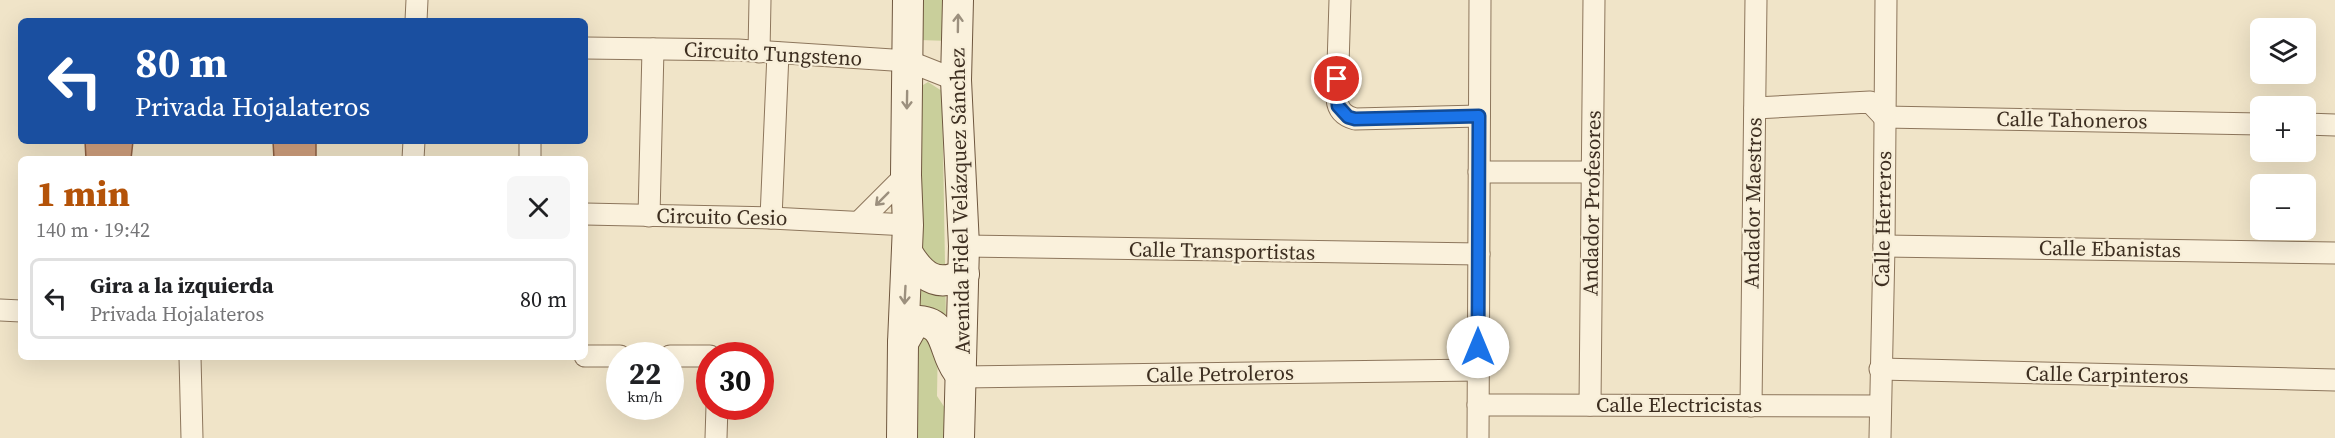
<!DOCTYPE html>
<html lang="es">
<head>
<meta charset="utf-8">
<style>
  body { margin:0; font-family:"Source Serif 4",serif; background:#f6f6f6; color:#202124; height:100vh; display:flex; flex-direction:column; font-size:22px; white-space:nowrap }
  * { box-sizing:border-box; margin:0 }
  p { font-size:20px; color:#757577 }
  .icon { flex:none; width:33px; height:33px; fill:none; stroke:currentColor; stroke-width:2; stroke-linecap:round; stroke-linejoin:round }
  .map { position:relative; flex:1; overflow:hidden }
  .panel { position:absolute; left:18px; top:156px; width:570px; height:204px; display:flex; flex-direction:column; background:#fff; border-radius:9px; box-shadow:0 6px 24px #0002 }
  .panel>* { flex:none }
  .guide { position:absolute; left:18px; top:18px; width:570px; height:126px; border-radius:9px; box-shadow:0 6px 24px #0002; background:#1a4fa0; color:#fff; overflow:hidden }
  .tools { position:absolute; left:2250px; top:18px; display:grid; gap:12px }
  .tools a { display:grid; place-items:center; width:66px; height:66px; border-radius:9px; background:#fff; box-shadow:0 6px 24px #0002; font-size:30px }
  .speed { position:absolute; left:606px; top:342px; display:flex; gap:12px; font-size:30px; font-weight:700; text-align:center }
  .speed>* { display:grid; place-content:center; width:78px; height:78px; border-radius:50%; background:#fff; box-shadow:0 6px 24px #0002; line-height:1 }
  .speed small { font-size:15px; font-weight:400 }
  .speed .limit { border:9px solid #d22; background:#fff; color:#111 }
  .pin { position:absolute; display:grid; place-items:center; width:51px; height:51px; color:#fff; margin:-26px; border:3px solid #fff; border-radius:50%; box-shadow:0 2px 6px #0007 }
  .me { position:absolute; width:66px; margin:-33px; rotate:0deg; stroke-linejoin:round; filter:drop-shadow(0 0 4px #0008) }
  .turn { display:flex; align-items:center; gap:21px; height:126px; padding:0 18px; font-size:27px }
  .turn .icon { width:78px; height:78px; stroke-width:2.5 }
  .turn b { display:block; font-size:42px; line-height:51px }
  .round { display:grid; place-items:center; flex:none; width:63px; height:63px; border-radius:9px; background:#f6f6f6 }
  .summary { display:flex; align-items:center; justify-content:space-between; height:102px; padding:0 18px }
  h1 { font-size:36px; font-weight:800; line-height:45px; color:#b45309 }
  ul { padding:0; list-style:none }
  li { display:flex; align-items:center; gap:18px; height:81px; margin:0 12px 9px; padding:0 6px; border:3px solid #e0e0e0; border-radius:9px }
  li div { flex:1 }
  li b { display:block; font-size:22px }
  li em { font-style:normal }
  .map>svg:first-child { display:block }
  .green { fill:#c9cf9b }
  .building { fill:#cf9f7d; stroke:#8d5f41; stroke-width:1.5 }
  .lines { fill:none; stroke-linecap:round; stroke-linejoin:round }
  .street-casing { stroke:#8d765c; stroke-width:23 }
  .secondary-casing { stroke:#6f573f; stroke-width:32 }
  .street { stroke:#faf1dc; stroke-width:21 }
  .secondary { stroke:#faf1dc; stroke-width:30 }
  .oneway { stroke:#9c907e }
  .route-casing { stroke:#114b97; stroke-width:15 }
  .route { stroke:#1a73e8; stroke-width:10 }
  .labels { text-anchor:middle; stroke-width:4.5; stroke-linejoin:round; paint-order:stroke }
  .street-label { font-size:21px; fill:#3d2e20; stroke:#f7eed8 }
</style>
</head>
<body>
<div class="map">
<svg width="2335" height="438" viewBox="0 0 2335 438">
  <rect width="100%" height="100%" fill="#f0e4c8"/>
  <g class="green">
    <path d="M 920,0 L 950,0 L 949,41 L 919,40 Z"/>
    <path d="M 928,82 L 942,91 L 946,321 L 916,313 L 915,90 Z"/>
    <path d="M 930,331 L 938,337 L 937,396 L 945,408 L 945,438 L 916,438 L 917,341 Z"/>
  </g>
  <g class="building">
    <path d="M 85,141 L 133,141 L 131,159 L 86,159 Z"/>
    <path d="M 273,141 L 316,141 L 316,159 L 274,159 Z"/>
  </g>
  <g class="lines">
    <defs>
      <g id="street">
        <path d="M 1340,0 L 1337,99 C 1338,110 1344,116 1355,119 L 1479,116"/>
        <path d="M 416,21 L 417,0"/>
        <path d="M 585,48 L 738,50 L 908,61 L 956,80"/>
        <path d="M 759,52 L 760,0"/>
        <path d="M 1755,108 L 1870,102 L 1884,117 L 2260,124"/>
        <path d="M 2306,124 L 2335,125"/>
        <path d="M 413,159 L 414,141"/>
        <path d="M 530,159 L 530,141"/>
        <path d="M 1479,172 L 1592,172"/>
        <path d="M 585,214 L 771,218 L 908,225"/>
        <path d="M 649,216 L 653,49"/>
        <path d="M 771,218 L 778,53"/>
        <path d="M 859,222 L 906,175"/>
        <path d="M 964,246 L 1479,254"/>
        <path d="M 1884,246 L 2335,253"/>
        <path d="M 0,310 L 21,311"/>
        <path d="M 585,356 L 620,356"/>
        <path d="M 670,356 L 710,356"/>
        <path d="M 190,357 L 192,438"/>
        <path d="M 1880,369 L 2335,380"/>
        <path d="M 962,377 L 1478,370"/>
        <path d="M 1478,405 L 1880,406"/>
        <path d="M 1590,405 L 1594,0"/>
        <path d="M 1751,406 L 1756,0"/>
        <path d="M 716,438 L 717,406"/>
        <path d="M 1478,438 L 1480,0"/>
        <path d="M 1880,438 L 1884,246 L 1886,0"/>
      </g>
      <g id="secondary">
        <path d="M 958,0 L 956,80 L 964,246 L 959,438"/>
        <path d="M 907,252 C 921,276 937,289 964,274"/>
        <path d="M 903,343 L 912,327 L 919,321 C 948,323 943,351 957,370"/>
        <path d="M 902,438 L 903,343 L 908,225 L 906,175 L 908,0"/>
      </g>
    </defs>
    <use href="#street" class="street-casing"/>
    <use href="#secondary" class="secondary-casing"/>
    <use href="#street" class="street"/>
    <use href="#secondary" class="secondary"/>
  </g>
  <defs><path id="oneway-shaft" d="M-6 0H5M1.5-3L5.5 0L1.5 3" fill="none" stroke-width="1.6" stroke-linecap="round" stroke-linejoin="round" transform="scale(1.5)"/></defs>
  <g class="oneway">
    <use href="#oneway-shaft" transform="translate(958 23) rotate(-89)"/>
    <use href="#oneway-shaft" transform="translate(907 100) rotate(91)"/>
    <use href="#oneway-shaft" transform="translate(882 199) rotate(135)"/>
    <use href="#oneway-shaft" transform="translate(905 295) rotate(93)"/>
  </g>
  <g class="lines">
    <defs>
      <path id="route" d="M 1337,79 L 1338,106 L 1348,117 L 1355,119 L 1479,116 L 1478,347"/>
    </defs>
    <use href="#route" class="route-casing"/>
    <use href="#route" class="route"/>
  </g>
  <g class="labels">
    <g class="street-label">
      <text transform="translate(773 54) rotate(3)" y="7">Circuito Tungsteno</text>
      <text transform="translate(2072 120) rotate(1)" y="7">Calle Tahoneros</text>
      <text transform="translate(960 201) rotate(-91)" y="7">Avenida Fidel Velázquez Sánchez</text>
      <text transform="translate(1592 203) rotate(-89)" y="7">Andador Profesores</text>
      <text transform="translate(1753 203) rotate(-89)" y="7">Andador Maestros</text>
      <text transform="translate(722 217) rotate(1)" y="7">Circuito Cesio</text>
      <text transform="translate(1883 219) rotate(-89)" y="7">Calle Herreros</text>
      <text transform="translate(2110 249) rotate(1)" y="7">Calle Ebanistas</text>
      <text transform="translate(1222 251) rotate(1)" y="7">Calle Transportistas</text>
      <text transform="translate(1220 374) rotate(-1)" y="7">Calle Petroleros</text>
      <text transform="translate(2107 375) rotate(1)" y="7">Calle Carpinteros</text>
      <text x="1679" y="412">Calle Electricistas</text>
    </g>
  </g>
</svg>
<div class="tools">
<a><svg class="icon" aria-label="layers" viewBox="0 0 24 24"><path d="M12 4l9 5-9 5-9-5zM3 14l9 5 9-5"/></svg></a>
<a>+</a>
<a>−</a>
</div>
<div class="speed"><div>22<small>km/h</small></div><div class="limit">30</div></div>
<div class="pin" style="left:1337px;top:79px;background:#d93025"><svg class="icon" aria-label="arrive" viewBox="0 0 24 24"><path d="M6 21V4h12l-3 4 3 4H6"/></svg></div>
<svg class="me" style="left:1478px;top:347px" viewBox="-20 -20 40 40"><circle r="19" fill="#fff"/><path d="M0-13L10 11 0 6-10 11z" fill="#1a73e8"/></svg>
<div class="guide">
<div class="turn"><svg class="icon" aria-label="left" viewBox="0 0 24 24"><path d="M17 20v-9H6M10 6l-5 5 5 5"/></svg><div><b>80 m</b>Privada Hojalateros</div></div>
</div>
<section class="panel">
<div class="summary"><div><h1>1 min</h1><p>140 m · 19:42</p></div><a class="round"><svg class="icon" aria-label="close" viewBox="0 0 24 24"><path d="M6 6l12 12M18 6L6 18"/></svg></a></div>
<ul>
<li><svg class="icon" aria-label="left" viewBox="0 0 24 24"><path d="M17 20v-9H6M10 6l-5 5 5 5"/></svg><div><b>Gira a la izquierda</b><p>Privada Hojalateros</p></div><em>80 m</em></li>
</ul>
</section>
</div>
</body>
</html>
